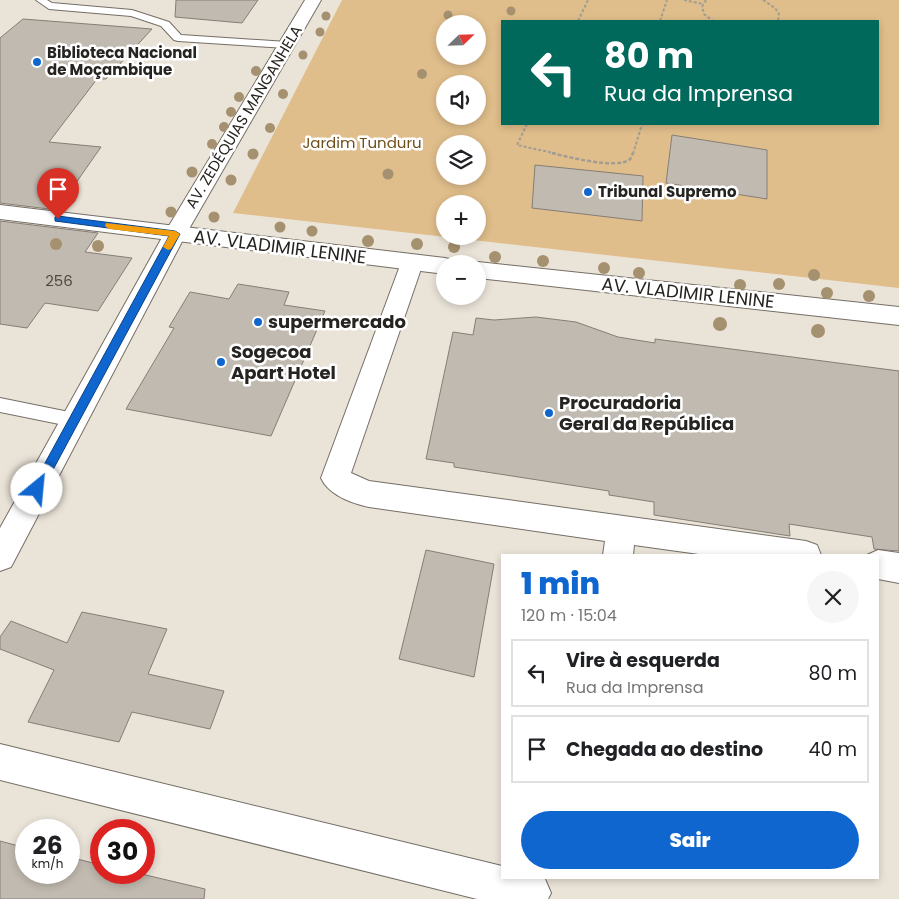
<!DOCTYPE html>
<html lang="pt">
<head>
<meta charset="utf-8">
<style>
  body { margin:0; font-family:Poppins,sans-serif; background:#f6f6f6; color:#202124; height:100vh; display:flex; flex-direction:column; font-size:19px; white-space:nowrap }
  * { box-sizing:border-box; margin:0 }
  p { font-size:16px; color:#757577 }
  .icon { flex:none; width:28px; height:28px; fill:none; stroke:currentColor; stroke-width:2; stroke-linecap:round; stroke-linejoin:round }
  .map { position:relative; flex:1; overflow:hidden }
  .panel { position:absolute; left:501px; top:554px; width:378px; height:325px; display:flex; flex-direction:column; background:#fff; border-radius:0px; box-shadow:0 2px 8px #0003 }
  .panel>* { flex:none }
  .guide { position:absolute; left:501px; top:20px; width:378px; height:105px; border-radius:0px; box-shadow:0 2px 8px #0003; background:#00695c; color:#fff; overflow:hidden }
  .needle { width:32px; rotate:67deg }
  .controls { position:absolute; left:436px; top:15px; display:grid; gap:10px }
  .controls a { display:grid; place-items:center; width:50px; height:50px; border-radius:50%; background:#fff; box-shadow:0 2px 8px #0003; font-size:25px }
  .speed { position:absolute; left:15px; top:819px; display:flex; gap:10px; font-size:25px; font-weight:700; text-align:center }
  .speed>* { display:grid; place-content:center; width:65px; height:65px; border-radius:50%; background:#fff; box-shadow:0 2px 8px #0003; line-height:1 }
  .speed small { font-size:12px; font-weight:400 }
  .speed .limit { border:8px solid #d22; background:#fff; color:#111 }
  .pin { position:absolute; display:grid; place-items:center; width:42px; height:42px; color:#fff; margin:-51px -21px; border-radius:50% 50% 50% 0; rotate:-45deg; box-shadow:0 0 5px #0007 }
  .pin .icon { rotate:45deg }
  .me { position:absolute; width:55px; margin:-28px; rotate:28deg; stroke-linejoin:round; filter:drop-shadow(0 0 4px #0008) }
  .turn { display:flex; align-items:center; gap:18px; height:105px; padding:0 20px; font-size:22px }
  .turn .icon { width:65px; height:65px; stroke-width:2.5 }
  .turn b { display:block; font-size:35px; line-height:42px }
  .round { display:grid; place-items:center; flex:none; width:52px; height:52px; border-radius:26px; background:#f6f6f6 }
  .summary { display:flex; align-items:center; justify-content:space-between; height:85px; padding:0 20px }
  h1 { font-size:30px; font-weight:800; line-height:38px; color:#0f66cf }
  .primary-button { display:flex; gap:10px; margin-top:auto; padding:10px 20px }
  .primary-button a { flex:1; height:58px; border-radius:30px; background:#0f66cf; color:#fff; font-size:20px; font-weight:800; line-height:58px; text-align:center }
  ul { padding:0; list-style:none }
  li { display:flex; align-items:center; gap:15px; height:68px; margin:0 10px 8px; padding:0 10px; border:2px solid #e0e0e0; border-radius:0px }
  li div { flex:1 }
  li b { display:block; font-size:19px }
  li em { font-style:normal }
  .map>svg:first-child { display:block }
  .green { fill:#e0be8b; fill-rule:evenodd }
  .building { fill:#c1bab0; stroke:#857e74 }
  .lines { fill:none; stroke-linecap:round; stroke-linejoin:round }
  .service-casing { stroke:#756e65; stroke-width:2 }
  .minor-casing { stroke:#756e65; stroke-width:2 }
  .secondary-casing { stroke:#756e65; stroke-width:2 }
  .path-far1 { stroke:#a29d94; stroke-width:2; stroke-dasharray:3 2; stroke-linecap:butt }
  .path { stroke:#a29d94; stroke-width:2.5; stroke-dasharray:4 2; stroke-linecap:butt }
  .service { fill:#fff; fill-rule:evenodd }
  .minor { fill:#fff; fill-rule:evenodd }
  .secondary { fill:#fff; fill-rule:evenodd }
  .tree { fill:#a5916f }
  .route { fill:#0f66cf; stroke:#0a4287 }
  .slow { fill:#f59e0b }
  .poi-dot { fill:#0f66cf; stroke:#fff; stroke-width:2 }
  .labels { text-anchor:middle; stroke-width:5; stroke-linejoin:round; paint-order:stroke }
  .far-poi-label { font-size:15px; font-weight:bold; fill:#262420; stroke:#fff; text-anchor:start }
  .far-street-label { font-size:15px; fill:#262420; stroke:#fff }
  .far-park-label { font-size:15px; fill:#6d4e19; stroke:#fff }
  .number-label { font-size:15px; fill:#4d4a44 }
  .street-label { font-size:18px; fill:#262420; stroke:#fff }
  .poi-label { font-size:18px; font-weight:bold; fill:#262420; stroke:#fff; text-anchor:start }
</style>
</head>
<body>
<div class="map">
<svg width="899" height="899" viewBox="0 0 899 899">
  <rect width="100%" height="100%" fill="#eae3d8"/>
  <path class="green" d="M 342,0 L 899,0 L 899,288 L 233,213 ZM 502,21 L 878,21 L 878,124 L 502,124 ZM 445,24 L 478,24 L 478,56 L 445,56 ZM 445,84 L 478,84 L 478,116 L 445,116 ZM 445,144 L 478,144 L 478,176 L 445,176 ZM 445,204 L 478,204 L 478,236 L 445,236 Z"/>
  <g class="building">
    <path d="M 176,0 L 258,0 L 242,23 L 175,17 Z"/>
    <path d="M 23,19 L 152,29 L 106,79 L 97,79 L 49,142 L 101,147 L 57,210 L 0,203 L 0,38 Z"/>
    <path d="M 672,135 L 767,150 L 767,199 L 666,183 Z"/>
    <path d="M 535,165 L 643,176 L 642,221 L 532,208 Z"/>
    <path d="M 0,221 L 98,233 L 85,252 L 132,258 L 98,311 L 45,303 L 27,328 L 0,324 Z"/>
    <path d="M 238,284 L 289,292 L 284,305 L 325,311 L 271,436 L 126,409 L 174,328 L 169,327 L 190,292 L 229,299 Z"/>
    <path d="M 536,317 L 576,322 L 618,337 L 655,343 L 655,339 L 899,371 L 899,551 L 874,549 L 872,537 L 789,524 L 790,536 L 654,515 L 654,502 L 609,495 L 609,491 L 454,467 L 454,463 L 426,459 L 453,332 L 473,335 L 476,318 L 494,320 Z"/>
    <path d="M 426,550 L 494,564 L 474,677 L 399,659 Z"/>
    <path d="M 82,612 L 167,629 L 148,674 L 224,691 L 210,729 L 132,712 L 119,742 L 28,722 L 54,670 L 0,649 L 0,637 L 11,621 L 67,643 Z"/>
    <path d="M 0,841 L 26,848 L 26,872 L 69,872 L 69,857 L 101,865 L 101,872 L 133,872 L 205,889 L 204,899 L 0,899 Z"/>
  </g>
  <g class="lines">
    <defs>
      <g id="service">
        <path d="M 36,0 L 47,0 L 52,3 L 132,10 L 169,22 L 181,35 L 287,42 L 292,45 L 287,48 L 178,41 L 174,40 L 161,26 L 131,16 L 49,9 Z"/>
        <path d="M 0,398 L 74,413 L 80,415 L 83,420 L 80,425 L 74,427 L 0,412 Z"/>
      </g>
      <g id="minor">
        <path d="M 305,0 L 321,0 L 186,234 L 11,567 L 0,571 L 0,528 L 164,234 Z"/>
        <path d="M 412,255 L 420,257 L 423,263 L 351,473 L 369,481 L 806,541 L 817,545 L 821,555 L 706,555 L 634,545 L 633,555 L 603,555 L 605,541 L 369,507 C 351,503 329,495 321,478 L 401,263 L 404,257 Z"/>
        <path d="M 878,550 L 899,553 L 899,583 L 878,579 L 878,555 L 867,555 Z"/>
        <path d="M 0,744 L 502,866 L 502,878 L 541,878 L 545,879 L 551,893 L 548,899 L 477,899 L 0,780 Z"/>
      </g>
      <g id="secondary">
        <path d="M 0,205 L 445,258 L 453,260 L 455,264 L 445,264 L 445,274 L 0,219 Z"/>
        <path d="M 478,262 L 899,307 L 899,325 L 478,278 L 478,264 L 472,264 Z"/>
      </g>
    </defs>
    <use href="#service" class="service-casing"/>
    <use href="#minor" class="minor-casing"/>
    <use href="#secondary" class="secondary-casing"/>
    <g class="path-far1">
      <path d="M 684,0 L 703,4"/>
      <path d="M 706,0 L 702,7 L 704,14 L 713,21"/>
      <path d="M 763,0 L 775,8 L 779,14 L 778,21"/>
      <path d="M 578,21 L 588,0"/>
      <path d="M 660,21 L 667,0"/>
      <path d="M 527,124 L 517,145 L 558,154"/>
      <path d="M 633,154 L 642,124"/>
    </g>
    <path class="path" d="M 552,153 C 567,157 616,169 629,160 C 631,159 632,155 633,153"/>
    <use href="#service" class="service"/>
    <use href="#minor" class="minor"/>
    <use href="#secondary" class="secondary"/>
  </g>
  <g class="tree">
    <circle cx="511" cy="11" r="4.5"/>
    <circle cx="448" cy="15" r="4.5"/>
    <circle cx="326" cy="16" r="4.5"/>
    <circle cx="320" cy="32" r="4.5"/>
    <circle cx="303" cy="55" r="4.5"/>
    <circle cx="256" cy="71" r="5"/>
    <circle cx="422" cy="74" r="5"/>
    <circle cx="283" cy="94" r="5"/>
    <circle cx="239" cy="97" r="5"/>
    <circle cx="231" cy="112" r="5"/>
    <circle cx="224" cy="127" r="5"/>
    <circle cx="270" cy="128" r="5"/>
    <circle cx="212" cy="144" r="5"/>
    <circle cx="253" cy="154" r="5.5"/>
    <circle cx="192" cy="172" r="5.5"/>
    <circle cx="388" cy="174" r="5.5"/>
    <circle cx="231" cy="180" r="5.5"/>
    <circle cx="45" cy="193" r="5.5"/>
    <circle cx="171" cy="212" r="5.5"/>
    <circle cx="214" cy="217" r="5.5"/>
    <circle cx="280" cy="227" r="5.5"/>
    <circle cx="312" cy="231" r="5.5"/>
    <circle cx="368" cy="241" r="6"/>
    <circle cx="56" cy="244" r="6"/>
    <circle cx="417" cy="244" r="6"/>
    <circle cx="98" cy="246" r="6"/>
    <circle cx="454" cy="247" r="6"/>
    <circle cx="495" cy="257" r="6"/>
    <circle cx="543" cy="261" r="6"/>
    <circle cx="604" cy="268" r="6"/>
    <circle cx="639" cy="273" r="6"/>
    <circle cx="814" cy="275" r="6"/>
    <circle cx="779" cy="284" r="6"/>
    <circle cx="740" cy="285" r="6"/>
    <circle cx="827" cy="293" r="6"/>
    <circle cx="869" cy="296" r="6"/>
    <circle cx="720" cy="324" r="7"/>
    <circle cx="818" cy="331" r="7"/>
  </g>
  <path class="route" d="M 58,216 L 175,231 L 180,234 L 41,492 L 37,494 L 33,492 L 31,489 L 33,485 L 169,236 L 55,221 L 55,217 Z"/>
  <path class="slow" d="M 106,223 L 175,231 L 180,234 L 171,249 L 168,250 L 163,247 L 169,236 L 109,229 L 105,226 Z"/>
  <g class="poi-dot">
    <circle cx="37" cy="62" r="5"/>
    <circle cx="588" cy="192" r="5"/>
    <circle cx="258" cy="322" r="5"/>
    <circle cx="221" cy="362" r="5"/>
    <circle cx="549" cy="413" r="5"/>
  </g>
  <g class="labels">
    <g class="far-poi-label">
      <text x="47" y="58">Biblioteca Nacional<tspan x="47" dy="17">de Moçambique</tspan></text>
      <text x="598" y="197">Tribunal Supremo</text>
    </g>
    <g class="far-street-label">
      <text transform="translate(244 117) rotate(-59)" y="5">AV. ZEDÉQUIAS MANGANHELA</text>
    </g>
    <g class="far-park-label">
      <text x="362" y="148">Jardim Tunduru</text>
    </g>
    <g class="number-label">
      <text x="59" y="286">256</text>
    </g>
    <g class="street-label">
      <text transform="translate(280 247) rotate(7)" y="6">AV. VLADIMIR LENINE</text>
      <text transform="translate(688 293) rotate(6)" y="6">AV. VLADIMIR LENINE</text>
    </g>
    <g class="poi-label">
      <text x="268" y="328">supermercado</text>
      <text x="231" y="358">Sogecoa<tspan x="231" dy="21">Apart Hotel</tspan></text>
      <text x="559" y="409">Procuradoria<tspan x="559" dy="21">Geral da República</tspan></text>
    </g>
  </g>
</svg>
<div class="controls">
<a><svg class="needle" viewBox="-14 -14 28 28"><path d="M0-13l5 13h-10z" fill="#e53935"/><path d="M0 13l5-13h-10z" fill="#757577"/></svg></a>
<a><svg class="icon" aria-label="sound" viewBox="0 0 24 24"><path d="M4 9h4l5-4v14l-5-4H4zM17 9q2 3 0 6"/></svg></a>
<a><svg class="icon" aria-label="layers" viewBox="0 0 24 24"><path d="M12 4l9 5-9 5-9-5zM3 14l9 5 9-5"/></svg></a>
<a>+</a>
<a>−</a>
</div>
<div class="speed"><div>26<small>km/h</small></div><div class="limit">30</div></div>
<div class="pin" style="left:58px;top:219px;background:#d93025"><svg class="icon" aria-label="arrive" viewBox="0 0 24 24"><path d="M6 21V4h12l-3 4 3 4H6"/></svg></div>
<svg class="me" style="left:37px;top:489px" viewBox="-20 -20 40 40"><circle r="19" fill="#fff"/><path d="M0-13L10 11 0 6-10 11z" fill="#0f66cf"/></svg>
<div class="guide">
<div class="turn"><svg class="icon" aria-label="left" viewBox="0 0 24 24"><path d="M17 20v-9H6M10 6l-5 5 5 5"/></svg><div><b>80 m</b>Rua da Imprensa</div></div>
</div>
<section class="panel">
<div class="summary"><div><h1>1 min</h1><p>120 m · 15:04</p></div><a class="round"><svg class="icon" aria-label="close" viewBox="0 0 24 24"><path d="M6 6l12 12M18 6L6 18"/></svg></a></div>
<ul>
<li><svg class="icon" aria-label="left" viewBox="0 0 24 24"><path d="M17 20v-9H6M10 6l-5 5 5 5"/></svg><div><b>Vire à esquerda</b><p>Rua da Imprensa</p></div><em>80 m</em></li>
<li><svg class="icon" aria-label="arrive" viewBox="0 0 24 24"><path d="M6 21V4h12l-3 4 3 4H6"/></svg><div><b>Chegada ao destino</b></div><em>40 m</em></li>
</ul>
<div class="primary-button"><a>Sair</a></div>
</section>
</div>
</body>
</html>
